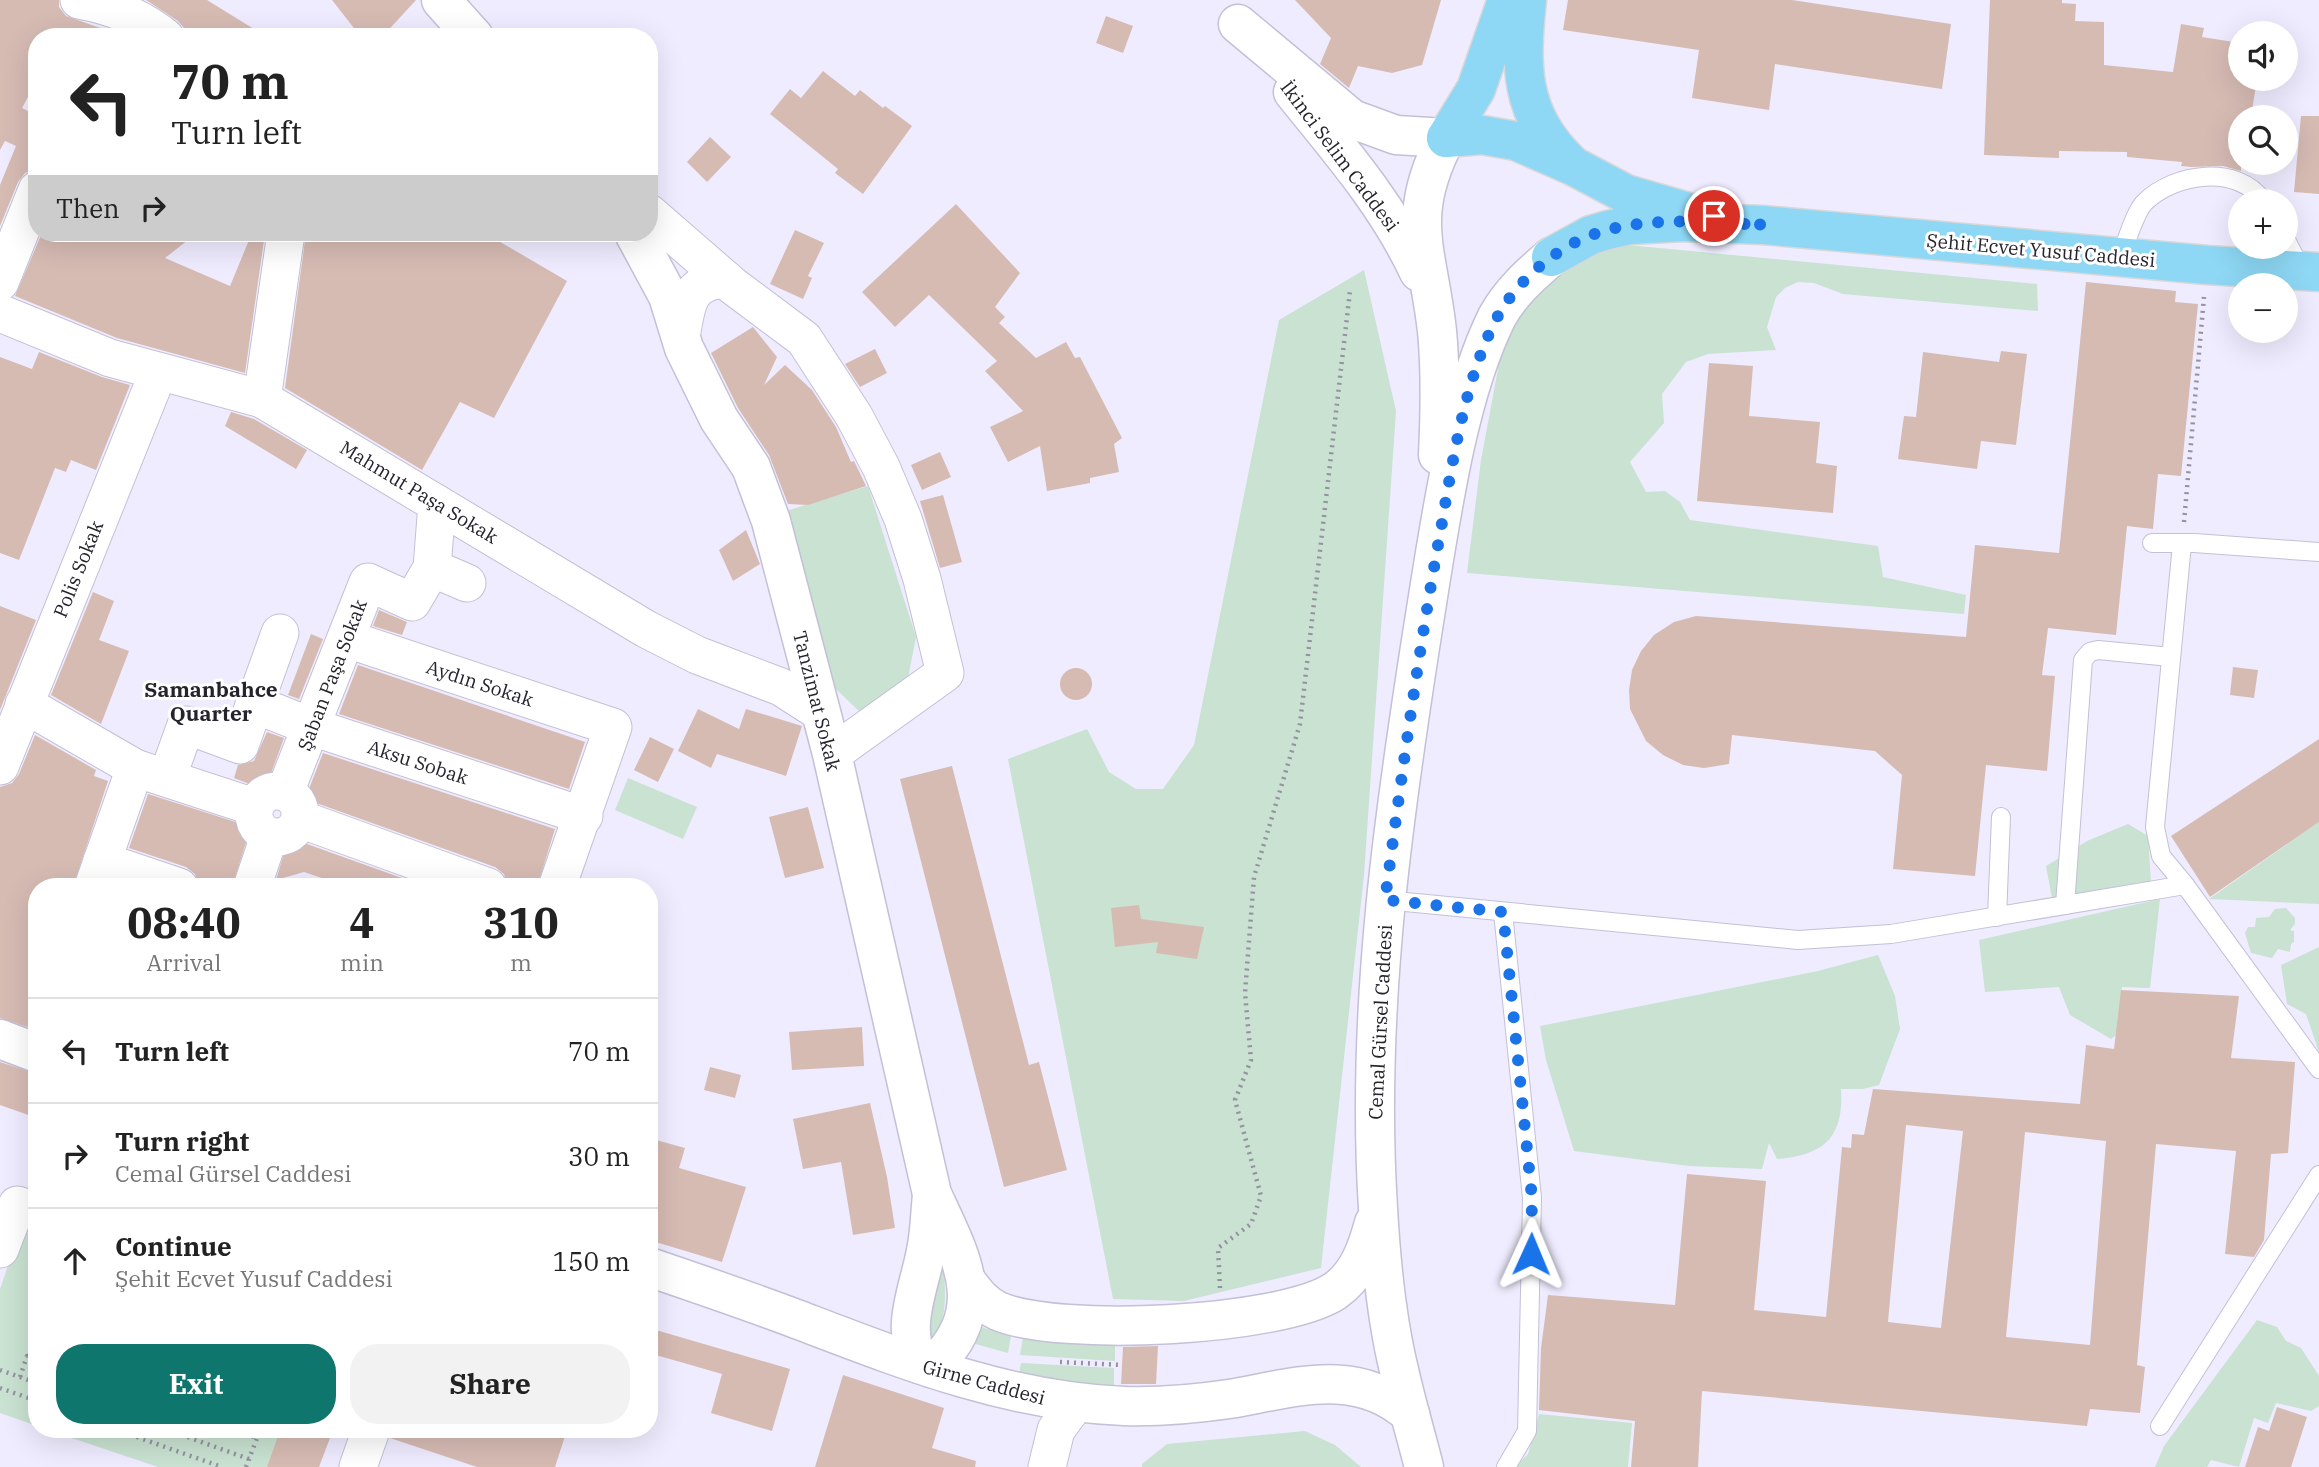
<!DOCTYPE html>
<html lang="en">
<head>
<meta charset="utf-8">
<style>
  body { margin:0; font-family:"IBM Plex Serif",serif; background:#f2f2f2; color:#222; height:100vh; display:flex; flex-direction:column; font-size:26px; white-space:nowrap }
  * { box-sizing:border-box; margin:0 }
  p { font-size:23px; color:#767676 }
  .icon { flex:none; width:38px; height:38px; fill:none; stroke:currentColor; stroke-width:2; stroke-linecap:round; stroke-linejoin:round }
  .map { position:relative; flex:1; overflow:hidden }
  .sheet { position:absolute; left:28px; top:878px; width:630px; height:560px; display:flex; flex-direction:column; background:#fff; border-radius:28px; box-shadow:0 7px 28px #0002 }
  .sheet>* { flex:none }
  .hud { position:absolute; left:28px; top:28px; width:630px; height:214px; border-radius:28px; box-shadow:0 7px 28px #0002; background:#fff; color:#222; overflow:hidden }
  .buttons { position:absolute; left:2228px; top:21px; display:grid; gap:14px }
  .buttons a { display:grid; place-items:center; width:70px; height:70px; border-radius:50%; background:#fff; box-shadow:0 7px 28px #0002; font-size:35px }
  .pin { position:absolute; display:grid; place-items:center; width:60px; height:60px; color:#fff; margin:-30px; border:4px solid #fff; border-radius:50%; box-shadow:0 2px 7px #0007 }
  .me { position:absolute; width:77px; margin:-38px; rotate:1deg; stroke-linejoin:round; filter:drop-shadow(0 0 5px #0008) }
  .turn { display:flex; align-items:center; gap:24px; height:147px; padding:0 28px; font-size:32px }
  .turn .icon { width:91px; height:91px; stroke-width:2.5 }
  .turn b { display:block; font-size:49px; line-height:60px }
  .then { display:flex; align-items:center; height:66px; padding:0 28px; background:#0003; gap:14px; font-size:26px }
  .eta { display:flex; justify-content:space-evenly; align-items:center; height:119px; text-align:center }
  .eta b { font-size:42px; font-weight:700; line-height:49px }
  .action { display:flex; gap:14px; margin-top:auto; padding:14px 28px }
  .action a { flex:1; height:80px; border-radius:28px; background:#0f766e; color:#fff; font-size:28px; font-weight:700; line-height:80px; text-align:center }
  .action a+a { background:#f2f2f2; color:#222 }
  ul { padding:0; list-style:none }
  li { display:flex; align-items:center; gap:21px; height:105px; padding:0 28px; border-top:2px solid #e0e0e0 }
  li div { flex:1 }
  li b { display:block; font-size:26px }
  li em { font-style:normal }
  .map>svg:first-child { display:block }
  .green { fill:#c9e2d1 }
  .building { fill:#d6bbb3; fill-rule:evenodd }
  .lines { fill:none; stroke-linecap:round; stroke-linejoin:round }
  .lane-casing { stroke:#c3c0d7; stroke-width:20 }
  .street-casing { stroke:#c3c0d7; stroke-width:39 }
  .secondary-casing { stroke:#c3c0d7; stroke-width:41 }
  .primary-casing { stroke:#d8d8d9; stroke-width:41 }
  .path { stroke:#9492a1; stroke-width:4.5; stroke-dasharray:2 5; stroke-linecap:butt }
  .lane { stroke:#fff; stroke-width:18 }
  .street { stroke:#fff; stroke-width:37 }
  .secondary { stroke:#fff; stroke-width:38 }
  .primary { stroke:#8ed8f5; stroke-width:38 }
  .route { stroke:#1a73e8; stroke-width:12; stroke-dasharray:0 21.6 }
  .labels { text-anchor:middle; stroke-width:6; stroke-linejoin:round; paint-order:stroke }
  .street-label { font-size:19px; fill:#25242d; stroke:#fff }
  .neighbourhood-label { font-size:21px; font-weight:bold; fill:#25242d; stroke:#fff }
</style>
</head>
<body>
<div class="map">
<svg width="2319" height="1467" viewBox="0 0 2319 1467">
  <rect width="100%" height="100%" fill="#efecff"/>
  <g class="green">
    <path d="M 1607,243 L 2037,284 L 2038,311 L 1843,294 L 1814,283 L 1798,282 L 1785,288 L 1776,297 L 1767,327 L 1776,350 L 1708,354 L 1686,362 L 1662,394 L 1664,423 L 1630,462 L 1646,492 L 1665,491 L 1680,502 L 1690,520 L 1878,546 L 1883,577 L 1966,595 L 1964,614 L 1467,573 L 1481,460 L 1503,342 L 1537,286 Z"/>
    <path d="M 1364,270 L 1396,411 L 1364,875 L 1321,1268 L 1184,1301 L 1113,1299 L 1008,759 L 1087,729 L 1109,772 L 1136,789 L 1163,789 L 1194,745 L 1279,320 Z"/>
    <path d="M 868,486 L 916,637 L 905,694 L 860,712 L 836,689 L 786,511 Z"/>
    <path d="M 628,778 L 697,807 L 683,839 L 615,810 Z"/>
    <path d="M 2319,822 L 2319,904 L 2209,899 Z"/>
    <path d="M 2128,824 L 2148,836 L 2151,882 L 2149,888 L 2084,901 L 2052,898 L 2046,866 L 2087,841 Z"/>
    <path d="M 2160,899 L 2150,988 L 2122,987 L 2116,1035 L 2111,1039 L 2070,1015 L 2059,987 L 1985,992 L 1979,940 Z"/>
    <path d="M 2286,908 L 2295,918 L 2295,924 L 2290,930 L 2294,931 L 2294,942 L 2291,944 L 2290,952 L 2278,949 L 2272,958 L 2251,953 L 2245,933 L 2248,927 L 2255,927 L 2256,918 L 2269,917 L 2275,909 Z"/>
    <path d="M 2319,947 L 2319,1052 L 2306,1014 L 2287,1004 L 2281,965 Z"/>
    <path d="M 1878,955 L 1895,996 L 1900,1029 L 1879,1085 L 1863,1089 L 1841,1089 C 1844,1138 1824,1155 1777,1159 L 1769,1143 L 1762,1169 L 1689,1166 L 1574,1151 L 1546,1060 L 1540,1026 L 1818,971 Z"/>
    <path d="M 24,1219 L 37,1224 L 37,1426 L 0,1413 L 0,1289 Z"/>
    <path d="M 944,1264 C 945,1303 950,1323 921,1354 L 931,1302 Z"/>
    <path d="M 2257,1320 L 2277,1327 L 2286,1341 L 2301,1348 L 2319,1376 L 2319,1406 L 2311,1411 L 2276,1403 L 2268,1423 L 2254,1418 L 2239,1467 L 2211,1460 L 2207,1467 L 2155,1467 L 2164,1446 Z"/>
    <path d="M 971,1324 L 1011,1336 L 1008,1353 L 954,1338 Z"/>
    <path d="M 1023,1337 L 1115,1343 L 1115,1361 L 1020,1355 Z"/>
    <path d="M 1021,1363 L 1114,1368 L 1114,1387 L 1018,1381 Z"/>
    <path d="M 1539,1414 L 1632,1423 L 1628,1467 L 1515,1467 L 1528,1454 Z"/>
    <path d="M 48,1430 L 280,1430 L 267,1467 L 158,1467 Z"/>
    <path d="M 1305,1431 L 1335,1445 L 1361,1467 L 1142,1467 L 1142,1464 L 1167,1444 Z"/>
  </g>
  <g class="building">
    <path d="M 0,0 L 59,0 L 59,7 L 66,16 L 126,37 L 37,37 L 37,80 L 22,108 L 28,111 L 33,97 L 37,98 L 37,169 L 25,173 L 18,182 L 0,226 L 0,185 L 16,146 L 5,141 L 0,150 Z"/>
    <path d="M 146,0 L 207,0 L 267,37 L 186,37 L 184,28 L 178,21 Z"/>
    <path d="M 332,0 L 416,0 L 382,37 L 361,37 Z"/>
    <path d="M 1295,0 L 1441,0 L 1422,65 L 1392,73 L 1358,66 L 1349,88 L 1320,64 L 1331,38 Z"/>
    <path d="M 1568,0 L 1792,0 L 1951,24 L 1942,89 L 1775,64 L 1769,110 L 1692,98 L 1699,50 L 1563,30 Z"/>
    <path d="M 1990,0 L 2062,0 L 2062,3 L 2076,4 L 2075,21 L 2104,22 L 2104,65 L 2173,72 L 2181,24 L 2204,28 L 2202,37 L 2240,43 L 2240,79 L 2257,79 L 2251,117 L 2240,117 L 2241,171 L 2223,166 L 2191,167 L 2181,166 L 2182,162 L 2127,157 L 2127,152 L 2059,151 L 2059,158 L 1984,155 Z"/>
    <path d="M 1106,16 L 1133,26 L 1123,53 L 1096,43 Z"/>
    <path d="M 823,71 L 855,96 L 860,90 L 883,108 L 885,106 L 912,126 L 863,194 L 835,173 L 838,169 L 770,114 L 790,89 L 801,98 Z"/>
    <path d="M 2301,116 L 2319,116 L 2319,194 L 2294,192 Z"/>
    <path d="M 710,137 L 731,157 L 707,182 L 687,162 Z"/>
    <path d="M 956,204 L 1020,273 L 995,307 L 1005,317 L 999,323 L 1036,358 L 1066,342 L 1075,358 L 1080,357 L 1122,438 L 1114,444 L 1119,472 L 1090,478 L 1090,483 L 1047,491 L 1040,446 L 1008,462 L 990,427 L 1023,411 L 985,371 L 997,361 L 929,295 L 895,327 L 862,292 Z"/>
    <path d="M 795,230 L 824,243 L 808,276 L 812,278 L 803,299 L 770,284 Z"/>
    <path d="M 42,233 L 197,233 L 165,258 L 230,286 L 252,233 L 265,233 L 245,373 L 117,338 L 15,296 Z"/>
    <path d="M 306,233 L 485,233 L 567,281 L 494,418 L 460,402 L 422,470 L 285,388 Z"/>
    <path d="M 2086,282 L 2176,291 L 2175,302 L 2198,304 L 2181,476 L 2158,474 L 2153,529 L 2127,526 L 2116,635 L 2048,628 L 2042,675 L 2055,676 L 2047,771 L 1986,765 L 1975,876 L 1893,869 L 1902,775 L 1875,751 L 1732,735 L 1729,764 L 1704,768 L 1683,765 L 1663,755 L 1646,741 L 1630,709 L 1629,690 L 1632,670 L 1641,651 L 1654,635 L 1674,622 L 1696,616 L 1966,637 L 1975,545 L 2059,553 Z"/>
    <path d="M 753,327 L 777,357 L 764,385 L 785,365 L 812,390 L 836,427 L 851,462 L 854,461 L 866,486 L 808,505 L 788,504 L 769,455 L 738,408 L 711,353 Z"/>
    <path d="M 875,349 L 887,373 L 860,387 L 845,364 Z"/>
    <path d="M 2001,351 L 2027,354 L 2016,445 L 1981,441 L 1977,469 L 1898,459 L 1904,416 L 1916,417 L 1923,352 L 1999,362 Z"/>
    <path d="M 39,352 L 102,377 L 130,385 L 96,470 L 71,460 L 66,472 L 55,468 L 19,560 L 0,553 L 0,357 L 32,369 Z"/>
    <path d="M 1709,363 L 1753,366 L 1749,416 L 1820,422 L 1816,463 L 1837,466 L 1833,513 L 1697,501 Z"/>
    <path d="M 231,412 L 254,419 L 307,450 L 296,469 L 225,426 Z"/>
    <path d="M 940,452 L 951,477 L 922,490 L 911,465 Z"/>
    <path d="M 943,495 L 962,562 L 940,568 L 920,501 Z"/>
    <path d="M 746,530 L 760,564 L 733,581 L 719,550 Z"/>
    <path d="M 93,592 L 114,601 L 99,640 L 129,651 L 101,724 L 51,695 Z"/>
    <path d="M 0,606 L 36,620 L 0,710 Z"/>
    <path d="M 379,610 L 407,622 L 402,635 L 373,626 Z"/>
    <path d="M 311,634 L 323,639 L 299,699 L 288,695 Z"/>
    <path d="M 358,665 L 585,742 L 569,789 L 339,714 Z"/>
    <path d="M 2233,667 L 2258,670 L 2254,698 L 2230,695 Z"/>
    <circle cx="1076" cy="684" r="16"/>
    <path d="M 698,709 L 739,729 L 746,709 L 802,726 L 786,776 L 717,754 L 711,768 L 678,751 Z"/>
    <path d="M 267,732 L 284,738 L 265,790 L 234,778 L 238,765 L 254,761 Z"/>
    <path d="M 35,735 L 96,770 L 94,776 L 108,781 L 73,887 L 37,887 L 37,1030 L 0,1018 L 0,787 L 12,783 L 19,774 Z"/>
    <path d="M 650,737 L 674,749 L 658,782 L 634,770 Z"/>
    <path d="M 2319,739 L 2319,822 L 2210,897 L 2171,836 Z"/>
    <path d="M 323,753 L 555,829 L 537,887 L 508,887 L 504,874 L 495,867 L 305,799 Z"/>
    <path d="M 952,766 L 1029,1065 L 1039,1062 L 1067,1170 L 1004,1187 L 900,779 Z"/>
    <path d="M 148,794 L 251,827 L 232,887 L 199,887 L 195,874 L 186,867 L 129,848 Z"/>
    <path d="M 808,807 L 824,868 L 785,878 L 769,817 Z"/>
    <path d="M 289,836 L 293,839 L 427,887 L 348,887 L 304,872 L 276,880 Z"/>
    <path d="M 1139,905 L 1141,919 L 1204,927 L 1197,959 L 1156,953 L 1158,942 L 1115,947 L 1111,908 Z"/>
    <path d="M 2121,990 L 2239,996 L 2231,1058 L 2295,1062 L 2288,1153 L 2271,1154 L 2264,1240 L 2254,1257 L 2225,1254 L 2236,1151 L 2156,1144 L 2137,1365 L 2145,1367 L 2140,1413 L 2090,1409 L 2087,1426 L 1702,1391 L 1698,1467 L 1631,1467 L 1635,1421 L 1539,1410 L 1541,1348 L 1548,1295 L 1675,1305 L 1687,1174 L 1766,1181 L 1754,1310 L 1826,1317 L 1842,1147 L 1851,1148 L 1852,1134 L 1864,1135 L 1873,1089 L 2080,1104 L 2086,1045 L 2114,1049 ZM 1906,1125 L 1963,1131 L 1941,1328 L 1888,1322 ZM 2025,1132 L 2106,1141 L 2090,1345 L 2006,1337 Z"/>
    <path d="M 862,1027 L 864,1066 L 792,1070 L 789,1032 Z"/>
    <path d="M 0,1062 L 37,1074 L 37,1118 L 0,1105 Z"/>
    <path d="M 710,1067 L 741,1075 L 735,1098 L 704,1090 Z"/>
    <path d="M 870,1103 L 887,1177 L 895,1228 L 853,1235 L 841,1162 L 803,1169 L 793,1119 Z"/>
    <path d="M 649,1138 L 685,1148 L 679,1168 L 746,1187 L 722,1262 L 649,1240 Z"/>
    <path d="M 649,1328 L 790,1369 L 772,1431 L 711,1413 L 722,1374 L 649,1353 Z"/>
    <path d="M 1158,1346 L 1156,1384 L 1121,1384 L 1123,1347 Z"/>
    <path d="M 843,1375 L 944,1408 L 932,1448 L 976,1461 L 975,1467 L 815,1467 Z"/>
    <path d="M 2277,1407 L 2307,1417 L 2291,1467 L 2245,1467 L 2258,1427 L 2269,1431 Z"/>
    <path d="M 280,1430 L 333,1430 L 319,1467 L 267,1467 Z"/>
    <path d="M 391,1430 L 567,1430 L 555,1467 L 477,1467 L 390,1438 Z"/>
  </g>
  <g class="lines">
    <defs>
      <g id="lane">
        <path d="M 2286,240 L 2302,271"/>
        <path d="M 2120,257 C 2126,244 2135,211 2145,202 C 2174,173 2238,164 2263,201"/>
        <path d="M 2152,543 L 2194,543 L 2319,552"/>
        <path d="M 2182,544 L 2155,827 L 2161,856 L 2185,885 L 2319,1069"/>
        <path d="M 1385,900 L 1798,940 L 1891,934 L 2185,885"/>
        <path d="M 2065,905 L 2083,660 L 2090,652 L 2098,650 L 2171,657"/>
        <path d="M 1503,912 L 1532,1198 L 1527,1431 L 1506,1467"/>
        <path d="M 1997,917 L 2001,817"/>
        <path d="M 2160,1426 L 2319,1175"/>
      </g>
      <g id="street">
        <path d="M 79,0 C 112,6 138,16 165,37"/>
        <path d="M 649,213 L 733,286 L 804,339 L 854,416 L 881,467 L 903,519 L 922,579 L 945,673 L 832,754"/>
        <path d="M 0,282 L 37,190"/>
        <path d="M 0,313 L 110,358 L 262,399 L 646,629 L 697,655 L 781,687 L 820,712"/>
        <path d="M 681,337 C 687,304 687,282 725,279"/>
        <path d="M 262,399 L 286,233"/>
        <path d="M 432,568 L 467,583"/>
        <path d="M 347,639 L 613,727 L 557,887"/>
        <path d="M 24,704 L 135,768 L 254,807"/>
        <path d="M 254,704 L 312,727 L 584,816"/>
        <path d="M 0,766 L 158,373"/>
        <path d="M 167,778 L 186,725 L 240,745 L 280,633"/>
        <circle cx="277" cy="814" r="23"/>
        <path d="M 285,792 L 368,582 L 412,602 L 432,568 L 437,504"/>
        <path d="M 300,819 L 488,887"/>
        <path d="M 102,861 L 179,887"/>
        <path d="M 93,887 L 135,768"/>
        <path d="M 252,887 L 269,837"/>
        <path d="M 0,1249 L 17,1205 L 37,1211"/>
        <path d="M 358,1467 L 371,1430"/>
        <path d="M 1047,1467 L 1056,1430 L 1075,1404"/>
      </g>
      <g id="secondary">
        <path d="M 441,0 L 474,37"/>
        <path d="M 1238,24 L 1352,119 L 1396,135 L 1446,138 C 1404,218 1428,249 1437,331 C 1441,372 1440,413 1438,455"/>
        <path d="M 1293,92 C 1339,149 1388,205 1419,272"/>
        <path d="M 634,233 L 668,296 L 684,348 L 719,419 L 751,467 L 771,521 L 832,754 L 932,1194 C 962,1259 993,1310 931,1368"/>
        <path d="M 0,1039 L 37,1053"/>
        <path d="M 649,1267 C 699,1284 749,1301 799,1320 C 904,1360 1010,1402 1124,1406 C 1159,1407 1195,1404 1229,1399 C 1294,1388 1356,1366 1410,1414"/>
        <path d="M 967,1282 C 976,1294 983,1304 998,1311 C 1058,1337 1280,1327 1335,1291 C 1358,1275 1367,1249 1374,1223"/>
        <path d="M 919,1364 C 900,1326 919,1289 926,1251 C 930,1232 930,1213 932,1195"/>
        <path d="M 1424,1467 C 1416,1435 1406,1402 1399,1370 C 1386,1317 1381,1262 1378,1208 C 1365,1005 1395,803 1427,603 C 1441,516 1458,395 1497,317 C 1510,293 1530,275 1551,257"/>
      </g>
      <g id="primary">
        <path d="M 1527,0 C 1520,65 1519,114 1569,162"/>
        <path d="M 1446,138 L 1482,135 L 1516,141 L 1573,166 L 1626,194 L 1685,211"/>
        <path d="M 1446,138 L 1476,89 L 1507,0"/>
        <path d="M 1551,257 L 1591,235 L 1608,230 L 1630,225 L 1684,222 L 1763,225 L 2207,265 L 2319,272"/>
      </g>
    </defs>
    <use href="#lane" class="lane-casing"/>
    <use href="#street" class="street-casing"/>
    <use href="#secondary" class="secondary-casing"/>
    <use href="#primary" class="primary-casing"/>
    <g class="path">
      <path d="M 2184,522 L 2204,297"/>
      <path d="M 1220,1288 L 1218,1248 L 1251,1224 L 1261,1196 L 1235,1100 L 1251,1060 L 1245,993 L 1254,877 L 1300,724 L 1350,291"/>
      <path d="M 1060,1362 L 1122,1365"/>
      <path d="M 0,1370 L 37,1383"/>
      <path d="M 20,1377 L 27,1356 L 37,1360"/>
      <path d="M 0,1388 L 37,1401"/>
      <path d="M 117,1430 L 222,1467"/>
      <path d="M 168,1430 L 249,1459"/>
      <path d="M 232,1430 L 257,1438"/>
      <path d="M 246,1467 L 260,1430"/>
    </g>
    <use href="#lane" class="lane"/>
    <use href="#street" class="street"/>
    <use href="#secondary" class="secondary"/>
    <use href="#primary" class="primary"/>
  </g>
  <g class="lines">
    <path class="route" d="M 1531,1254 L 1532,1198 L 1503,912 L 1385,900 C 1402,773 1419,648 1442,523 C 1453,458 1467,371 1499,314 C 1515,286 1542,261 1570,245 C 1629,213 1699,222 1763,225 L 1714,216"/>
  </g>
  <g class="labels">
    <g class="street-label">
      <text transform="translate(1340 156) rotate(53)" y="7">İkinci Selim Caddesi</text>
      <text transform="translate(2041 250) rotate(5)" y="7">Şehit Ecvet Yusuf Caddesi</text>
      <text transform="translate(419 492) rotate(31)" y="7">Mahmut Paşa Sokak</text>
      <text transform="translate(78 569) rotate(-68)" y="7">Polis Sokak</text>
      <text transform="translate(332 675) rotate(-69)" y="7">Şaban Paşa Sokak</text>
      <text transform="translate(480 683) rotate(18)" y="7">Aydın Sokak</text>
      <text transform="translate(817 701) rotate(76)" y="7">Tanzimat Sokak</text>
      <text transform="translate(418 762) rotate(18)" y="7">Aksu Sobak</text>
      <text transform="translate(1380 1022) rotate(-87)" y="7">Cemal Gürsel Caddesi</text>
      <text transform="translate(984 1382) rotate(15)" y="7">Girne Caddesi</text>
    </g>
    <g class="neighbourhood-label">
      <text x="211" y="697">Samanbahce<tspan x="211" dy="24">Quarter</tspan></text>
    </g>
  </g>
</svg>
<div class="buttons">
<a><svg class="icon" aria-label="sound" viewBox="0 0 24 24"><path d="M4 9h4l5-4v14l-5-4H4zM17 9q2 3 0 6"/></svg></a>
<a><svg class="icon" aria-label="search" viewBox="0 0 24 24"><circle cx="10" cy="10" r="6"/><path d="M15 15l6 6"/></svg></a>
<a>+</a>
<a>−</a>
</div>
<div class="pin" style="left:1714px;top:216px;background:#d93025"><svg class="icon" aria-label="arrive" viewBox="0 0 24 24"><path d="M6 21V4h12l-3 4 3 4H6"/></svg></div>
<svg class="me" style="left:1531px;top:1254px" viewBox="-20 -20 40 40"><path d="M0-17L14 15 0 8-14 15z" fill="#1a73e8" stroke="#fff" stroke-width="4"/></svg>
<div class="hud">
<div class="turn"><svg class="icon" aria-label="left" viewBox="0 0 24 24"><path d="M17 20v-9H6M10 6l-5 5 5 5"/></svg><div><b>70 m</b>Turn left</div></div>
<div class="then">Then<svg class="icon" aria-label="right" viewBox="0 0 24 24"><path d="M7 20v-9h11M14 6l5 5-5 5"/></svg></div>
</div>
<section class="sheet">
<div class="eta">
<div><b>08:40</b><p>Arrival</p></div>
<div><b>4</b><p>min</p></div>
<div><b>310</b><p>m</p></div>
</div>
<ul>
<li><svg class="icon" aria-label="left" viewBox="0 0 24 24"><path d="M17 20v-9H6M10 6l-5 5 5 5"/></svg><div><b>Turn left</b></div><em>70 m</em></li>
<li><svg class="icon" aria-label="right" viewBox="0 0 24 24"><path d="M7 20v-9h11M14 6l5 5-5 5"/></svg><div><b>Turn right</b><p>Cemal Gürsel Caddesi</p></div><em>30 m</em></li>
<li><svg class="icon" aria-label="ahead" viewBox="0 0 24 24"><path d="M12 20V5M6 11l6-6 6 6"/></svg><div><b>Continue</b><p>Şehit Ecvet Yusuf Caddesi</p></div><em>150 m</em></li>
</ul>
<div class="action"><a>Exit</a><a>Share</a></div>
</section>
</div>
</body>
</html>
